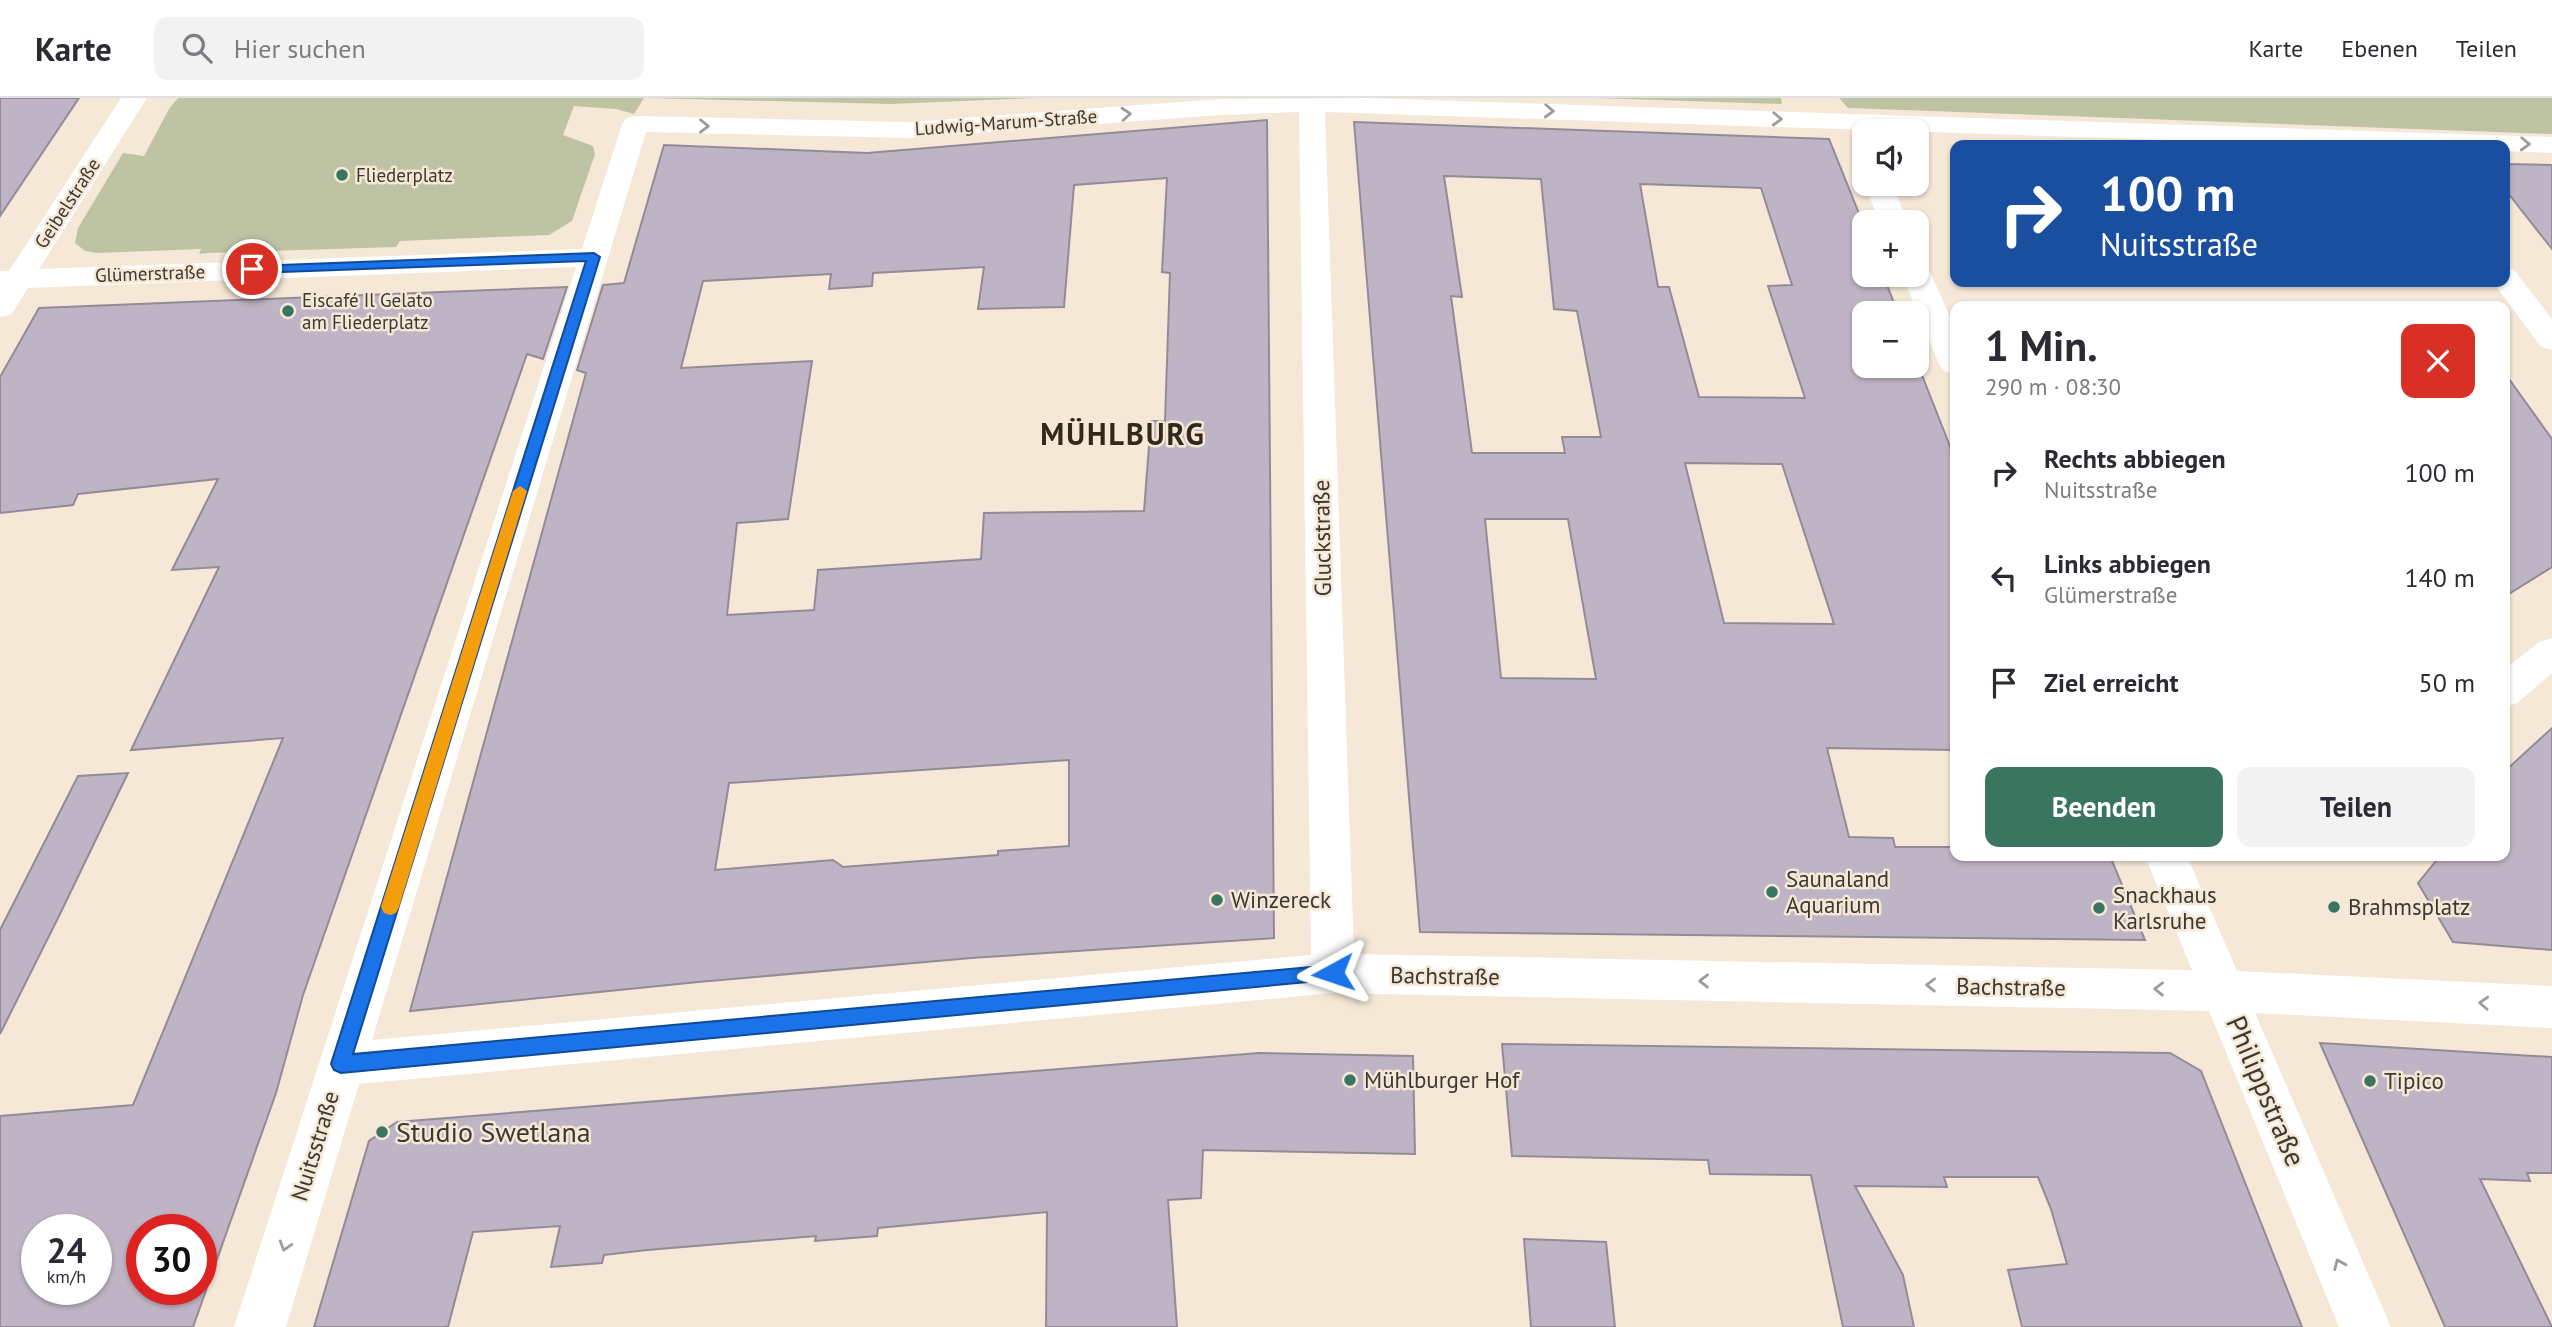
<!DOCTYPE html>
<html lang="de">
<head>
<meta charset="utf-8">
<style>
  body { margin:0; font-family:"PT Sans",sans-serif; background:#f2f2f3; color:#2b2b33; height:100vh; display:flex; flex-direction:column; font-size:26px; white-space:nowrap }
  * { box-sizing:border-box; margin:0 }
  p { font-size:23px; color:#7c7c81 }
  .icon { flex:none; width:38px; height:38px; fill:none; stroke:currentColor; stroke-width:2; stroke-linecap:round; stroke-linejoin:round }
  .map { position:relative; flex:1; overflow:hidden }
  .drawer { position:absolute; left:1950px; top:203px; width:560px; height:560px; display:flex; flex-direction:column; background:#fff; border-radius:14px; box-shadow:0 2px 5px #0004 }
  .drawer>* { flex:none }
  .hud { position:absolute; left:1950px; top:42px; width:560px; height:147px; border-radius:14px; box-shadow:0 2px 5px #0004; background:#1a4fa0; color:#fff; overflow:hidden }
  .controls { position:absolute; left:1852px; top:21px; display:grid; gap:14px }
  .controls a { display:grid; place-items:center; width:77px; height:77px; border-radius:14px; background:#fff; box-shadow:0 2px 5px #0004; font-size:35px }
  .speed { position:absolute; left:21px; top:1116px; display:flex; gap:14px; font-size:35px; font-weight:700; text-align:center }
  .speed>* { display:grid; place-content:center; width:91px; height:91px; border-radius:50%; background:#fff; box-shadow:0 2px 5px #0004; line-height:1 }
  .speed small { font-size:18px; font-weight:400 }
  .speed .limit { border:10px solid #d22; background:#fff; color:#111 }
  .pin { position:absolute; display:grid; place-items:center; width:60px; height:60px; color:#fff; margin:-30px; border:4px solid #fff; border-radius:50%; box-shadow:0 2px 7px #0007 }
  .me { position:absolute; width:77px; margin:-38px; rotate:265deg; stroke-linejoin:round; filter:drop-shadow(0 0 5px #0008) }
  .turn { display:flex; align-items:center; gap:24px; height:147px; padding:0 35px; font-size:32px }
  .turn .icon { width:91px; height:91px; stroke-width:2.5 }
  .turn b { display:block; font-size:49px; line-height:60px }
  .round { display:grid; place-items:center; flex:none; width:74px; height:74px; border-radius:14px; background:#f2f2f3 }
  .summary { display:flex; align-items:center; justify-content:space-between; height:119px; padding:0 35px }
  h1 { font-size:42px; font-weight:800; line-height:52px }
  .action { display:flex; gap:14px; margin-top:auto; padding:14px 35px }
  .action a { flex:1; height:80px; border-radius:14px; background:#39755f; color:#fff; font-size:28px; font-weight:800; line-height:80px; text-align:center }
  .action a+a { background:#f2f2f3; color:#2b2b33 }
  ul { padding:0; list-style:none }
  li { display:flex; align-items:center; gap:21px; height:105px; padding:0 35px }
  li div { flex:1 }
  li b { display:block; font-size:26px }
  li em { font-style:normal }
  header { display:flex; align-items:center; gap:42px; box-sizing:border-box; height:98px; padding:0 35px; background:#fff; border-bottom:2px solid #e1e1e2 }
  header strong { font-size:33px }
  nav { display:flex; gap:38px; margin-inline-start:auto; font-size:24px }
  .search { width:490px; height:63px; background:#f2f2f3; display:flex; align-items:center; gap:18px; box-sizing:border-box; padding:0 24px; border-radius:14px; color:#7c7c81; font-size:26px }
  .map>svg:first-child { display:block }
  .green { fill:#bec4a3 }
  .building { fill:#bfb4c5; stroke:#948a9a; stroke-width:2; fill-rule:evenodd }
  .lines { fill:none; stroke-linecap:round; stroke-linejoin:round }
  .street { fill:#fff; fill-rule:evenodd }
  .oneway { stroke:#9e9c98 }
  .route { fill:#1a73e8; stroke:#114b97; stroke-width:2 }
  .slow { fill:#f59e0b }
  .poi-dot { fill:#39755f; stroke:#f5e8d6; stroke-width:2.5 }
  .labels { text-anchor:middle; stroke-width:5; stroke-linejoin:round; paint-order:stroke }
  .far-street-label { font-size:19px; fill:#3d3831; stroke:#f5e8d6 }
  .far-poi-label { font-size:19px; fill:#3d3831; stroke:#f5e8d6; text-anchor:start }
  .street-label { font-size:23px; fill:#3d3831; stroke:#f5e8d6 }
  .poi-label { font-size:23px; fill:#3d3831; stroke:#f5e8d6; text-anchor:start }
  .near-street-label { font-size:28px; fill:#3d3831; stroke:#f5e8d6 }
  .near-poi-label { font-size:28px; fill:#3d3831; stroke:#f5e8d6; text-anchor:start }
  .district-label { font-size:30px; font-weight:bold; letter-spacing:2px; fill:#32281b; stroke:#f5e8d6 }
</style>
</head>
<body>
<header>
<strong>Karte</strong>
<div class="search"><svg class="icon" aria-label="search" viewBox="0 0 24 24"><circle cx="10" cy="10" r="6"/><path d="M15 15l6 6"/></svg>Hier suchen</div>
<nav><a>Karte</a><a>Ebenen</a><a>Teilen</a></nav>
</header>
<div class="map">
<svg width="2552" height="1229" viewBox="0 0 2552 1229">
  <rect width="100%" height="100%" fill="#f5e8d6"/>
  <g class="green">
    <path d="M 178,0 L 1036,0 L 891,6 L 644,0 L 634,16 L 616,11 L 574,8 L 563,37 L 593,48 L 595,56 L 572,123 L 549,137 L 400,143 L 396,149 L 209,155 L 199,156 L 201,151 L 97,155 L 85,153 L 75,145 L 78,130 L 123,55 L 144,58 L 169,11 Z"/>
    <path d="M 1595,0 L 1781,0 L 1782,6 Z"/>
    <path d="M 1839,0 L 2552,0 L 2552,36 L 1848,10 Z"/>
  </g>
  <g class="building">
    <path d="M 0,0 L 79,0 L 0,118 Z"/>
    <path d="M 1267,22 L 1274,840 L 971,860 L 698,884 L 410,913 L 586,275 L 577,272 L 603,187 L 624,185 L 664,47 L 867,55 ZM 1167,80 L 1162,174 L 1170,175 L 1165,323 L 1151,323 L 1144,413 L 984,415 L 981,461 L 818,472 L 814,512 L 727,517 L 737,425 L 788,421 L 812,263 L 681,270 L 703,183 L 831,176 L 829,191 L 872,188 L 873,175 L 984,169 L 978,211 L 1064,209 L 1074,87 ZM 1069,662 L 1069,748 L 998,753 L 998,757 L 843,769 L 833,762 L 715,772 L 729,685 Z"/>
    <path d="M 1354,24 L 1829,41 L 1864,128 L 1864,177 L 1883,177 L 1898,215 L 1864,215 L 1864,268 L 1916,268 L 1916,262 L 1955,361 L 1955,652 L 1827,650 L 1849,739 L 1893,740 L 1895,749 L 1955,749 L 1955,758 L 2110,758 L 2145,842 L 1420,834 ZM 1444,78 L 1541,81 L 1554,211 L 1577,213 L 1601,339 L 1562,339 L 1565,355 L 1472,355 L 1451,198 L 1462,199 ZM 1640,86 L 1761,90 L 1792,187 L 1768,188 L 1805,300 L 1699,299 L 1669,189 L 1658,189 ZM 1685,365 L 1782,366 L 1834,526 L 1724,525 ZM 1485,421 L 1568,421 L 1596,581 L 1501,580 Z"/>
    <path d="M 2504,66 L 2552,67 L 2552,151 L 2504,90 Z"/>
    <path d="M 567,189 L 543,261 L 527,256 L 303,897 L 276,995 L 193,1229 L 0,1229 L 0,1018 L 133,1007 L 283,640 L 131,652 L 219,469 L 172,472 L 218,381 L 78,396 L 73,407 L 0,415 L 0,279 L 39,210 ZM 37,1132 L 96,1132 L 96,1192 L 37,1192 ZM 142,1132 L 201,1132 L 201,1192 L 142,1192 Z"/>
    <path d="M 2504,274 L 2552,341 L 2552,469 L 2504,499 Z"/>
    <path d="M 2552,630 L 2552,852 L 2453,844 L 2418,785 L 2440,758 L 2504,758 L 2504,674 Z"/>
    <path d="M 128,675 L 60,816 L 0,936 L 0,832 L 78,678 Z"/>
    <path d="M 2320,945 L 2552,959 L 2552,1075 L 2527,1075 L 2530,1083 L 2480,1081 L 2552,1229 L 2445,1229 Z"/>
    <path d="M 1502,946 L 2170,955 L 2201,973 L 2302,1229 L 2022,1229 L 2008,1172 L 2067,1166 L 2051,1111 L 2038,1079 L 1944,1079 L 1947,1089 L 1855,1088 L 1903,1177 L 1914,1229 L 1843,1229 L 1811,1077 L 1710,1076 L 1708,1062 L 1512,1058 Z"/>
    <path d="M 1259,955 L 1413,958 L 1415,1056 L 1203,1052 L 1201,1100 L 1168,1102 L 1177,1229 L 1046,1229 L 1047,1114 L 878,1130 L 877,1138 L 815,1143 L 816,1138 L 647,1152 L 604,1157 L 602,1165 L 551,1169 L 560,1128 L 473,1134 L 448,1229 L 314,1229 L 369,1043 L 397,1024 Z"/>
    <path d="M 1524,1141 L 1606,1144 L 1615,1229 L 1531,1229 Z"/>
  </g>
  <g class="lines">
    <g class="street">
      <path d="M 121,0 L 147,0 L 39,171 L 582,151 L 622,26 L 626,20 L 635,18 L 909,24 L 1221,1 L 1368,0 L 2552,39 L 2552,55 L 2504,53 L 2504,47 L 2317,47 L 1325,14 L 1354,856 L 2192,872 L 2145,758 L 2187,758 L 2237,873 L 2552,888 L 2552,930 L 2255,915 L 2391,1229 L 2339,1229 L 2209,913 L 1333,895 L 359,986 L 286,1229 L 234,1229 L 576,169 L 28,190 L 11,217 L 0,219 L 0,173 L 9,173 ZM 1299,14 L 1311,857 L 372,942 L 646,34 L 909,40 L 1221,17 Z"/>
      <path d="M 1864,86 L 1892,86 L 1908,124 L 1880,124 Z"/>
      <path d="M 1916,167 L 1926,170 L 1931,176 L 1955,230 L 1955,276 L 1944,273 L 1939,266 L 1902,177 L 1916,177 Z"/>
      <path d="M 2504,169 L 2514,172 L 2552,221 L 2552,252 L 2541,249 L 2493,184 L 2504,184 Z"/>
      <path d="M 2552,540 L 2552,575 L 2517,605 L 2504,609 L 2504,572 L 2539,544 Z"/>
    </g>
  </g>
  <defs><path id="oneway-chevron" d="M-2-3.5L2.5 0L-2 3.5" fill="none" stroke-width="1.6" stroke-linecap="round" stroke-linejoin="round" transform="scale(1.75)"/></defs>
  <g class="oneway">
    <use href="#oneway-chevron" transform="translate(1549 13) rotate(2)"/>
    <use href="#oneway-chevron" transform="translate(1126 16) rotate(-5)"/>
    <use href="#oneway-chevron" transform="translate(1777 21) rotate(2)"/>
    <use href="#oneway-chevron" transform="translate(704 28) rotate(1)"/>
    <use href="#oneway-chevron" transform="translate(2525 46) rotate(2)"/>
    <use href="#oneway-chevron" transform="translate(1704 883) rotate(-179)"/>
    <use href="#oneway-chevron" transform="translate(1931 887) rotate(-179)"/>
    <use href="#oneway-chevron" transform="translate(2159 891) rotate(-179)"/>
    <use href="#oneway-chevron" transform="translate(2484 905) rotate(-177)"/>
    <use href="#oneway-chevron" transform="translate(285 1148) rotate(107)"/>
    <use href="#oneway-chevron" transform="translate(2339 1166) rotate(-113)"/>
  </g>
  <path class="route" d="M 594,155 L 600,159 L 353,956 L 1333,867 L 1340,869 L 1342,875 L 1340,881 L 341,975 L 334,972 L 331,966 L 586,163 L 252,175 L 246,171 L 252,168 Z"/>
  <path class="slow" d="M 520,388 L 527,393 L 399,809 L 396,815 L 390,817 L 384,815 L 381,809 L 513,393 Z"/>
  <g class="poi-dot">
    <circle cx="342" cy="77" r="7"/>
    <circle cx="288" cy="213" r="7"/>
    <circle cx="1772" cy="794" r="7"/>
    <circle cx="1217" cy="802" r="7"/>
    <circle cx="2334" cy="809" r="7"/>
    <circle cx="2099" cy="810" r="7"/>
    <circle cx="1350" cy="982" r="7"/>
    <circle cx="2370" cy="983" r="7"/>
    <circle cx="382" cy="1034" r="7"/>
  </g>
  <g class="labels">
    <g class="far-street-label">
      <text transform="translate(1006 24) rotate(-4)" y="7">Ludwig-Marum-Straße</text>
      <text transform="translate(67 105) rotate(-57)" y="7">Geibelstraße</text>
      <text transform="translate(150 175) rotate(-2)" y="7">Glümerstraße</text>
    </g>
    <g class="far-poi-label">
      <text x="356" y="84">Fliederplatz</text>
      <text x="302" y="209">Eiscafé Il Gelato<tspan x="302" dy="22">am Fliederplatz</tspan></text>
    </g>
    <g class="street-label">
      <text transform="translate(1322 440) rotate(-91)" y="8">Gluckstraße</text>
      <text transform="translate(1445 878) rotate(1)" y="8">Bachstraße</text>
      <text transform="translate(2011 889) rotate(1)" y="8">Bachstraße</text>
      <text transform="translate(315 1048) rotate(-73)" y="8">Nuitsstraße</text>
    </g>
    <g class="poi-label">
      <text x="1786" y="789">Saunaland<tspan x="1786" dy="26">Aquarium</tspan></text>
      <text x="2113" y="805">Snackhaus<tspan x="2113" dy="26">Karlsruhe</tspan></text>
      <text x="1231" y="810">Winzereck</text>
      <text x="2348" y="817">Brahmsplatz</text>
      <text x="1364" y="990">Mühlburger Hof</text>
      <text x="2384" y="991">Tipico</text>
    </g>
    <g class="near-street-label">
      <text transform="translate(2266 993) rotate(67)" y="10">Philippstraße</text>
    </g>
    <g class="near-poi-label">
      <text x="396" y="1044">Studio Swetlana</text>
    </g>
    <g class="district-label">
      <text x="1123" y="347">MÜHLBURG</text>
    </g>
  </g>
</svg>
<div class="controls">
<a><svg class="icon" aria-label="sound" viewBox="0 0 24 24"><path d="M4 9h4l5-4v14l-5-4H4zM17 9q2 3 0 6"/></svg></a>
<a>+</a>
<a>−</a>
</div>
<div class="speed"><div>24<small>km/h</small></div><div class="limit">30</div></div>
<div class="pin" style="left:252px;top:171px;background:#d93025"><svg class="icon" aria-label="arrive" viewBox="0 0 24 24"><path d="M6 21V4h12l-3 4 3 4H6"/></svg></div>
<svg class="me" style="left:1333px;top:875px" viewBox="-20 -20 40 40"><path d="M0-17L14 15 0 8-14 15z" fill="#1a73e8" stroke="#fff" stroke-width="4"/></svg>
<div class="hud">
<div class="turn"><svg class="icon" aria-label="right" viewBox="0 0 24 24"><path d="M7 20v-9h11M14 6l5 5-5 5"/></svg><div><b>100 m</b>Nuitsstraße</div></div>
</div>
<section class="drawer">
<div class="summary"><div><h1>1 Min.</h1><p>290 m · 08:30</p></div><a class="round" style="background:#d93025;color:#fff"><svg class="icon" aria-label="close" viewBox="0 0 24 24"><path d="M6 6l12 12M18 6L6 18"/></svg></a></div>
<ul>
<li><svg class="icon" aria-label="right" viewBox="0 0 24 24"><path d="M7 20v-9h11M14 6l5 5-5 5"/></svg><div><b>Rechts abbiegen</b><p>Nuitsstraße</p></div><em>100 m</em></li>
<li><svg class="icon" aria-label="left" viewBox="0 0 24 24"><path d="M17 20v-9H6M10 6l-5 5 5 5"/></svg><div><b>Links abbiegen</b><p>Glümerstraße</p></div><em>140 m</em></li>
<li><svg class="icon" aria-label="arrive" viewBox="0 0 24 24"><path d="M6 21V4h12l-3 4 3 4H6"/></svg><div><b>Ziel erreicht</b></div><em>50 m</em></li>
</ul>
<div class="action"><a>Beenden</a><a>Teilen</a></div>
</section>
</div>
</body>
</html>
